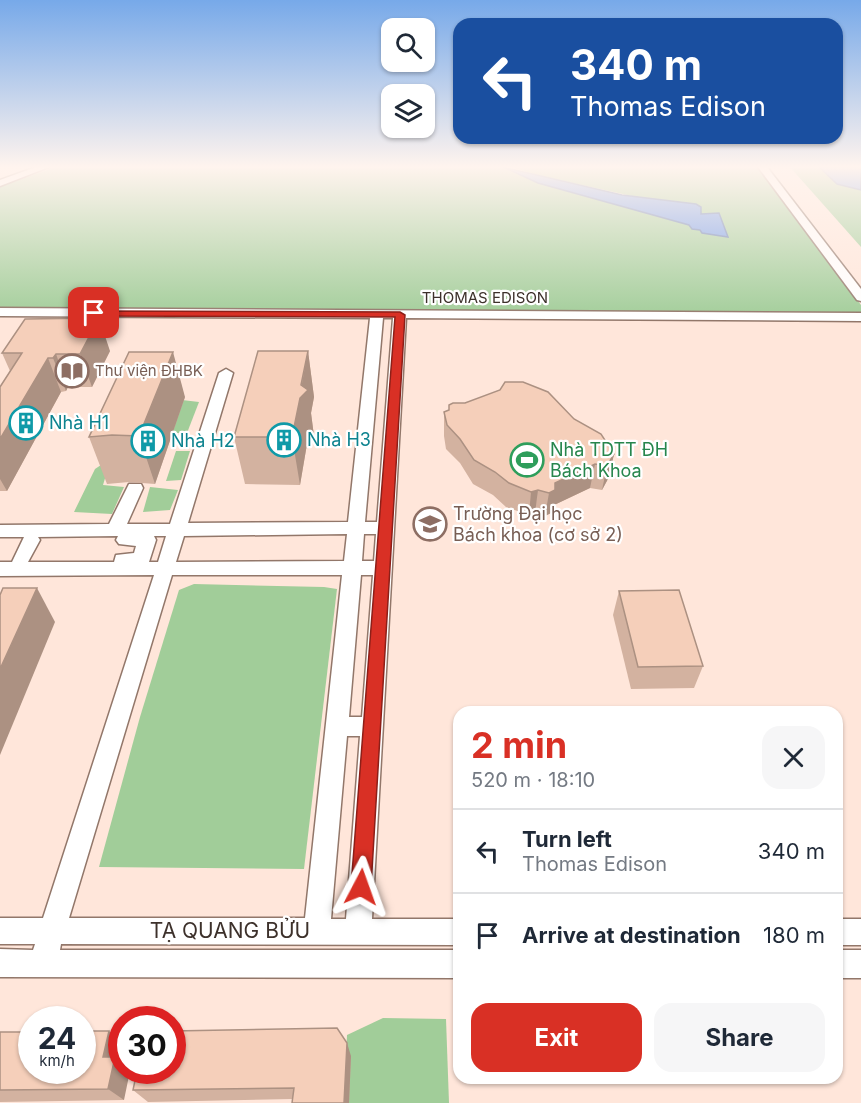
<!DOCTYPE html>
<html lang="en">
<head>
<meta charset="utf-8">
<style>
  body { margin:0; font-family:Inter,sans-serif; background:#f6f6f7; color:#1f2937; height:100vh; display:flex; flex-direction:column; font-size:22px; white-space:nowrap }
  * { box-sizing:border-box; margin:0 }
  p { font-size:20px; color:#747a83 }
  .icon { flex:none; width:33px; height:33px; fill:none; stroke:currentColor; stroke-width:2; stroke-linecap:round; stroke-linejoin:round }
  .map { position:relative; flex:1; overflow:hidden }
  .drawer { position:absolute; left:453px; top:706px; width:390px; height:378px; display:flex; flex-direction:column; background:#fff; border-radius:18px; box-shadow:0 2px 4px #0004 }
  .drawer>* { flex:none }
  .banner { position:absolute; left:453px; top:18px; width:390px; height:126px; border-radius:18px; box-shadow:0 2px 4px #0004; background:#1a4fa0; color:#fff; overflow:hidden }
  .fabs { position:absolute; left:381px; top:18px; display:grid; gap:12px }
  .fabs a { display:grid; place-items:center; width:54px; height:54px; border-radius:12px; background:#fff; box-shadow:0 2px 4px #0004; font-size:30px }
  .speed { position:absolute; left:18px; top:1006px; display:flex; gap:12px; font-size:30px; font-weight:700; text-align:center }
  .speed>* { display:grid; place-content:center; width:78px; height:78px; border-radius:50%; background:#fff; box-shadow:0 2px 4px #0004; line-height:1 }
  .speed small { font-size:15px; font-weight:400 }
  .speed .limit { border:9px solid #d22; background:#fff; color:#111 }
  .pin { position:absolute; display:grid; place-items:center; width:51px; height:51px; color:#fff; margin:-26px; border-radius:12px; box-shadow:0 3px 9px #0006 }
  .me { position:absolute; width:66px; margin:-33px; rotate:4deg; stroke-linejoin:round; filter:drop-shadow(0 0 4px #0008) }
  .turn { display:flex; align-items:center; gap:21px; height:126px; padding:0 18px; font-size:27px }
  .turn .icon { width:78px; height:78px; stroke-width:2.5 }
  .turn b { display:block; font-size:42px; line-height:51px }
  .round { display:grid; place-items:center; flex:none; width:63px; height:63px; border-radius:18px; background:#f6f6f7 }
  .head { display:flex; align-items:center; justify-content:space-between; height:102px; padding:0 18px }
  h1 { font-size:36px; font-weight:700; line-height:45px; color:#d93025 }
  .action { display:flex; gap:12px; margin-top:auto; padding:12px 18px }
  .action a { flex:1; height:69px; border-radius:18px; background:#d93025; color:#fff; font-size:24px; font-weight:700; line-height:69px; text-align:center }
  .action a+a { background:#f6f6f7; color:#1f2937 }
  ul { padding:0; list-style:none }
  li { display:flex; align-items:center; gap:18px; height:84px; padding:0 18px; border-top:2px solid #e0e1e3 }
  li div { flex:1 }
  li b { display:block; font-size:22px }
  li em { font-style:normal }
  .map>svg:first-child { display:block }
  .green { fill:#a1cd99 }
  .water { fill:#6e99ea; stroke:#5f7ab1; stroke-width:1.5 }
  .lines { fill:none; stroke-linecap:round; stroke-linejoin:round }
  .minor-casing { stroke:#92776a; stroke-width:3 }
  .minor { fill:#fff; fill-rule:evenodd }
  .wall { fill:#d3b2a0 }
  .shaded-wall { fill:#ac9182 }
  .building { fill:#f5cfba; stroke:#ac9182; stroke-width:1.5 }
  .route { fill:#d93025; stroke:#8d1f18; stroke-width:1.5 }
  .labels { text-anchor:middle; stroke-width:4.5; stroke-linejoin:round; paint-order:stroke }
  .far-street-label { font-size:15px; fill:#3d312b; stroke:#fff }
  .far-education-label { font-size:15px; fill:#785e54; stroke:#fff; text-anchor:start }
  .culture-label { font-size:18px; fill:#0d838f; stroke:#fff; text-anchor:start }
  .leisure-label { font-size:18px; fill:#27864d; stroke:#fff; text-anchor:start }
  .education-label { font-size:18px; fill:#785e54; stroke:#fff; text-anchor:start }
  .near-street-label { font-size:21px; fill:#3d312b; stroke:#fff }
</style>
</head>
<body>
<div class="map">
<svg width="861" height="1103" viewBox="0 0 861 1103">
  <rect width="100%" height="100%" fill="#ffe6da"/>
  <g class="green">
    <path d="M 55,167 L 503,167 L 538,183 L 689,225 L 700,230 L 702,233 L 712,234 L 710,214 L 701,214 L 700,211 L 541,176 L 511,167 L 759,167 L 861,305 L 861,312 L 0,309 L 0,187 Z"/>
    <path d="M 790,167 L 819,167 L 837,184 L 861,190 L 861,247 Z"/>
    <path d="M 182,400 L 199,402 L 187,433 L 170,433 Z"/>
    <path d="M 176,451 L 190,451 L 181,480 L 166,481 Z"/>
    <path d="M 101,465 L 109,465 L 103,485 L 124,487 L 112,514 L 74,512 L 95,469 Z"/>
    <path d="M 150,487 L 178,490 L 170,510 L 143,512 Z"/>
    <path d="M 194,584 L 324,587 L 337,589 L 304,869 L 99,867 L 140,717 L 179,590 Z"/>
    <path d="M 383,1018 L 446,1019 L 449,1103 L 344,1103 L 347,1035 Z"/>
  </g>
  <g class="water">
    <path d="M 503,167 L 622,195 L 696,204 L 701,207 L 701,214 L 719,213 L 728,237 L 702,233 L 700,230 L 692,229 L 689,225 L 538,183 Z"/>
    <path d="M 819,167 L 861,167 L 861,190 L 837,184 Z"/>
  </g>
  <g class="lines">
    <defs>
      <g id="minor">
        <path d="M 36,167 L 49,167 L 0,186 L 0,180 Z"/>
        <path d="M 758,167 L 767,167 L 861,289 L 861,301 L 857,300 Z"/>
        <path d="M 0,308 L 861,313 L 861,321 L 406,318 L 372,919 L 459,919 L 459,945 L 61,944 L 60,950 L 459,950 L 459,978 L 0,977 L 0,949 L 33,950 L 35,944 L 0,944 L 0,918 L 43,918 L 154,575 L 0,576 L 0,562 L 12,562 L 24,537 L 0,537 L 0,525 L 109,524 L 129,484 L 141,484 L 143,488 L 127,524 L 170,524 L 219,373 L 226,369 L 233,373 L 188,523 L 348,522 L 370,318 L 0,316 ZM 383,318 L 393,318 L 377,522 L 365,522 ZM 347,534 L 344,561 L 176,562 L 184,536 ZM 364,534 L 376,534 L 374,561 L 362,561 ZM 118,536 L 116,540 L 119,544 L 136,546 L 134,553 L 116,555 L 114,562 L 28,562 L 40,540 L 38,537 ZM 154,536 L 166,536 L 158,562 L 149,562 L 156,540 ZM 172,575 L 342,575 L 305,918 L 69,918 ZM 361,575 L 373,575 L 362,717 L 349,717 ZM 347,736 L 360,736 L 346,919 L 331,919 Z"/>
        <rect x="837" y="919" width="24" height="26"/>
        <rect x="837" y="950" width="24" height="28"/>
      </g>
    </defs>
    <use href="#minor" class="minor-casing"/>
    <use href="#minor" class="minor"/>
  </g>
  <g class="wall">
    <path d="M 110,351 L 92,387 L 68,387 L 66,391 L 61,392 L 7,491 L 0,491 L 0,387 L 10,371 L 2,353 Z"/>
    <path d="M 308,351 L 314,397 L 311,413 L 314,436 L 307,444 L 300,485 L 245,484 L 234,437 Z"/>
    <path d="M 185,397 L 155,484 L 129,482 L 107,484 L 89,437 Z"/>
    <path d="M 444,412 L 574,419 L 614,454 L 609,477 L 602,490 L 590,488 L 552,506 L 551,513 L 545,516 L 535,513 L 529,515 L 506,507 L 493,495 L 473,484 L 460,463 L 446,449 L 444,436 Z"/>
    <path d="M 619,591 L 703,666 L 694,688 L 631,689 L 613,615 Z"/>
    <path d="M 0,1032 L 122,1042 L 121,1061 L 124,1100 L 0,1102 Z"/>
    <path d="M 351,1056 L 349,1103 L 292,1103 L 293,1099 L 148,1102 L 133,1090 Z"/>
  </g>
  <g class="shaded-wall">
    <path d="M 99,318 L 110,351 L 92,387 L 80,354 Z"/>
    <path d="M 308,351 L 314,397 L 311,413 L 314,436 L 307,444 L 300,485 L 292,437 Z"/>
    <path d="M 173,352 L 185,397 L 155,484 L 139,436 Z"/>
    <path d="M 56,354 L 68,387 L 66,391 L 53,358 Z"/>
    <path d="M 48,358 L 61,392 L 7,491 L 0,479 L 0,439 Z"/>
    <path d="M 614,454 L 609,477 L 602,490 L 607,466 Z"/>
    <path d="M 595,464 L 590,488 L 552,506 L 551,513 L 545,516 L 549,493 L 555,483 Z"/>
    <path d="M 538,490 L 535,513 L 529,515 L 531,492 Z"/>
    <path d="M 37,588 L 55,622 L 0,755 L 0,669 Z"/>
    <path d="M 109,1031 L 122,1042 L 122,1071 L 130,1071 L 124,1100 L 108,1089 L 103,1057 Z"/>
    <path d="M 347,1043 L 351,1056 L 349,1103 L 344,1103 Z"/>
  </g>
  <g class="building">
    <path d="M 99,318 L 80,354 L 56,354 L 53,358 L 48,358 L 0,439 L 0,387 L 22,353 L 2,353 L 25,319 Z"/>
    <path d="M 258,351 L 308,351 L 301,385 L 308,390 L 300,398 L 292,437 L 234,437 Z"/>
    <path d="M 129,352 L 173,352 L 139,436 L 112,435 L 89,437 Z"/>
    <path d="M 505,382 L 523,382 L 548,392 L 574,419 L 601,434 L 614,454 L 607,466 L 595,464 L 555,483 L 555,490 L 549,493 L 538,490 L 531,492 L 509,483 L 495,472 L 474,460 L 460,439 L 447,425 L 444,412 L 449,410 L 449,405 L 453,403 L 465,403 L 500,390 Z"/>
    <path d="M 3,588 L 37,588 L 0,669 L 0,595 Z"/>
    <path d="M 679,590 L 703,666 L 638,667 L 619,591 Z"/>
    <path d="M 337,1028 L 347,1043 L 344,1103 L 292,1103 L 294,1088 L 133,1090 L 137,1071 L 172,1071 L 172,1031 Z"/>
    <path d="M 82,1031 L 109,1031 L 103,1057 L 115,1057 L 108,1089 L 0,1090 L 0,1032 L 32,1032 L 32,1071 L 82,1071 Z"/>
  </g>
  <linearGradient id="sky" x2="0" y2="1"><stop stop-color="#77a9e9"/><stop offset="0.52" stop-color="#fff4ee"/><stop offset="1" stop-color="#fff4ee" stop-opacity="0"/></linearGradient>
  <rect width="861" height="321" fill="url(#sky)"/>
  <path class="route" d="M 91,311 L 400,312 L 405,315 L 371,887 L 368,894 L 361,897 L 354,894 L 351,887 L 395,317 L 94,316 L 91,315 Z"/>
  <defs>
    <symbol id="library-ring" viewBox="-11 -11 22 22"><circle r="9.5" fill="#fff" stroke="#8d6e63" stroke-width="1.5"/><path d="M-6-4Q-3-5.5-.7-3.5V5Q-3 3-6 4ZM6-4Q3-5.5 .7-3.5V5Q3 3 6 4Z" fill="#8d6e63"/></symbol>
    <symbol id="building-ring" viewBox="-11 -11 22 22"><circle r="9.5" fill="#fff" stroke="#0f9aa8" stroke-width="1.5"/><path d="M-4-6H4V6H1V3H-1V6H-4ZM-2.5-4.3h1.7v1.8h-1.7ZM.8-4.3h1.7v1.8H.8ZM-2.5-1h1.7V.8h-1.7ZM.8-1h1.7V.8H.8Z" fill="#0f9aa8"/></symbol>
    <symbol id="stadium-ring" viewBox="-11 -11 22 22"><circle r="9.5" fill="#fff" stroke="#2e9e5b" stroke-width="1.5"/><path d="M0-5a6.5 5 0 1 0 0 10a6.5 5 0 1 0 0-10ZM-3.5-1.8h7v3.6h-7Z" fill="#2e9e5b"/></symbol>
    <symbol id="university-ring" viewBox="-11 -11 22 22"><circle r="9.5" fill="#fff" stroke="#8d6e63" stroke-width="1.5"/><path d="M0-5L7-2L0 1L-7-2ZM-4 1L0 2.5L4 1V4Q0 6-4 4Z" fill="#8d6e63"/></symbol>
  </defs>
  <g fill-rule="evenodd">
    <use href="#library-ring" x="53" y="352" width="38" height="38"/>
    <use href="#building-ring" x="7" y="404" width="38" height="38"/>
    <use href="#building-ring" x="265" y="421" width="38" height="38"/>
    <use href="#building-ring" x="129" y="422" width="38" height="38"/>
    <use href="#stadium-ring" x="508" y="441" width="38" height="38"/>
    <use href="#university-ring" x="411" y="505" width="38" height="38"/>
  </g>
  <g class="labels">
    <g class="far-street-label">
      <text x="485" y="303">THOMAS EDISON</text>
    </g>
    <g class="far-education-label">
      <text x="95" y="376">Thư viện ĐHBK</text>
    </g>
    <g class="culture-label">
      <text x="49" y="429">Nhà H1</text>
      <text x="307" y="446">Nhà H3</text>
      <text x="171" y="447">Nhà H2</text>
    </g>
    <g class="leisure-label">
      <text x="550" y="456">Nhà TDTT ĐH<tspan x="550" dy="21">Bách Khoa</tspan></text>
    </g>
    <g class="education-label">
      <text x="453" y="520">Trường Đại học<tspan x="453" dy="21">Bách khoa (cơ sở 2)</tspan></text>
    </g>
    <g class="near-street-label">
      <text x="230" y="938">TẠ QUANG BỬU</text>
    </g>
  </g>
</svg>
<div class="fabs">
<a><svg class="icon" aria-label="search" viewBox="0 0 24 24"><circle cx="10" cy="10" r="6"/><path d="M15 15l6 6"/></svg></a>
<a><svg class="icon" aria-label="layers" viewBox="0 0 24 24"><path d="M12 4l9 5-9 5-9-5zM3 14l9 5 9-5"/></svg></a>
</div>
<div class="speed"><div>24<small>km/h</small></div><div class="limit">30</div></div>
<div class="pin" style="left:94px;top:313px;background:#d93025"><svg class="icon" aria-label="arrive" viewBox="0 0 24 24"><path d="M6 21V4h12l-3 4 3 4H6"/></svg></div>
<svg class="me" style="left:361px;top:887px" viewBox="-20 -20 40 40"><path d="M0-17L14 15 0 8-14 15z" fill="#d93025" stroke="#fff" stroke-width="4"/></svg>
<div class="banner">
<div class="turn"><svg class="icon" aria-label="left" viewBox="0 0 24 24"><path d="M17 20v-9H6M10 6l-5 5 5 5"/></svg><div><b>340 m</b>Thomas Edison</div></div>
</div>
<section class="drawer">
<div class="head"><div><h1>2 min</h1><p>520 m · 18:10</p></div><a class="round"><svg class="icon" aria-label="close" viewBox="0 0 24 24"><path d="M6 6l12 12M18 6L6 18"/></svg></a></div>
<ul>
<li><svg class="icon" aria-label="left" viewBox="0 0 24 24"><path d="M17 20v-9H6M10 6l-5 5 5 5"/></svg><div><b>Turn left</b><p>Thomas Edison</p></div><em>340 m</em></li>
<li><svg class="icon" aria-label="arrive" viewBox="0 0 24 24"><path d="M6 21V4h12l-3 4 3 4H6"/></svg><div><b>Arrive at destination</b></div><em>180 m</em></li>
</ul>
<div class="action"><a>Exit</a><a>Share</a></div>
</section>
</div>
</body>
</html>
